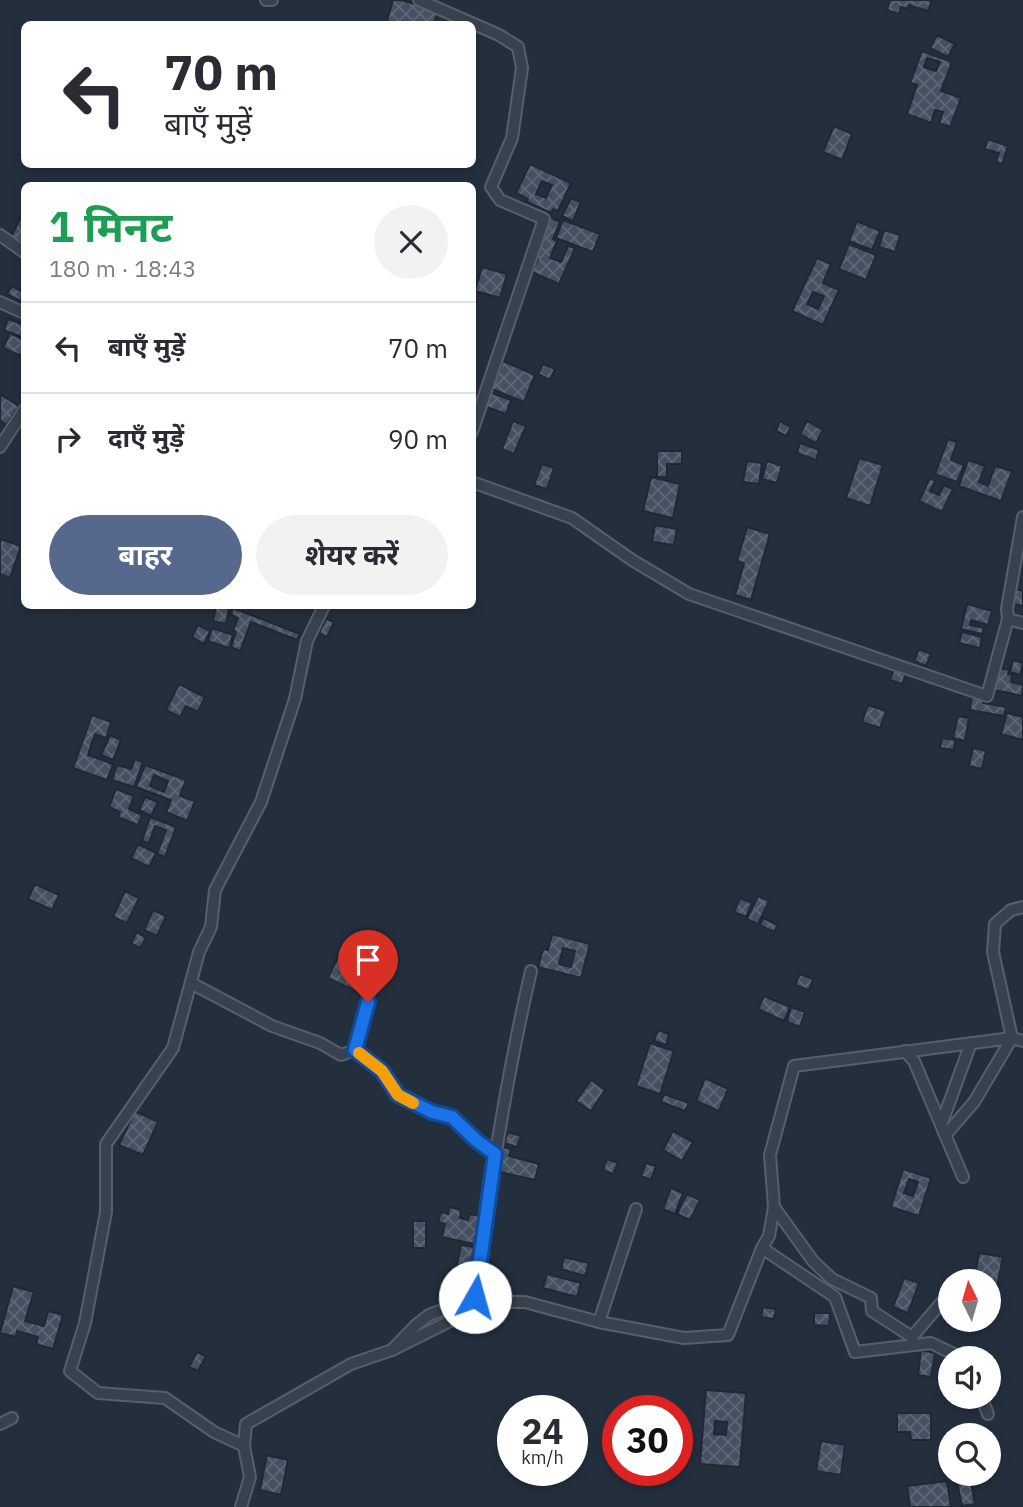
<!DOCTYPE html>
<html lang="hi">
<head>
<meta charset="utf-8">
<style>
  body { margin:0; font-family:"IBM Plex Sans","Noto Sans Devanagari",sans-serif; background:#f2f2f3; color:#2b2b33; height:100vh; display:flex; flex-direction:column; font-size:26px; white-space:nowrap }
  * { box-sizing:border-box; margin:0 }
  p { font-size:23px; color:#7c7c81 }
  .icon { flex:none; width:38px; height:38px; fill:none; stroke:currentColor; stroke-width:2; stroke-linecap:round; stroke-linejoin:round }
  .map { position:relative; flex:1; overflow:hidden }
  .sheet { position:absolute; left:21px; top:182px; width:455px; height:427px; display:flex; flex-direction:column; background:#fff; border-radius:10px; box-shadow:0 4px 10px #0003 }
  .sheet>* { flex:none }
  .hud { position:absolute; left:21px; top:21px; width:455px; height:147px; border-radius:10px; box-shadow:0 4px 10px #0003; background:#fff; color:#2b2b33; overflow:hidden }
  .needle { width:46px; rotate:355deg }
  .tools { position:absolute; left:938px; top:1269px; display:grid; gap:14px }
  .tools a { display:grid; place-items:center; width:63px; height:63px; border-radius:50%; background:#fff; box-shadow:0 4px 10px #0003; font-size:35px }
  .speed { position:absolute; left:497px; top:1395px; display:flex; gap:14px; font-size:35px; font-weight:700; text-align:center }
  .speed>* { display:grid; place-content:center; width:91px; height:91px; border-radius:50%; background:#fff; box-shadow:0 4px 10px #0003; line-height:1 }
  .speed small { font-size:18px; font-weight:400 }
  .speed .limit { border:10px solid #d22; background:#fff; color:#111 }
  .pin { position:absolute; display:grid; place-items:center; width:60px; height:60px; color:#fff; margin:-72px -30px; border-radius:50% 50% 50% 0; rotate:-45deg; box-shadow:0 0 7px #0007 }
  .pin .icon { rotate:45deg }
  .me { position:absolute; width:77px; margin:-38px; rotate:7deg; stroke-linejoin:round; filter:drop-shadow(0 0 5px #0008) }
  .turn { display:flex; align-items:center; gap:24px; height:147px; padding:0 28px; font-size:32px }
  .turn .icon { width:91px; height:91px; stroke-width:2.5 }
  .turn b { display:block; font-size:49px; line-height:60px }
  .round { display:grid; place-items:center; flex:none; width:74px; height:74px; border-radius:37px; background:#f2f2f3 }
  .summary { display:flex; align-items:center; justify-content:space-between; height:119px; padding:0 28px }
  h1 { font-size:42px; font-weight:700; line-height:52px; color:#1e9e55 }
  .button { display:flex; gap:14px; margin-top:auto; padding:14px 28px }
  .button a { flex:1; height:80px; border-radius:42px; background:#56698c; color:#fff; font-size:28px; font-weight:700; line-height:80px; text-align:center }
  .button a+a { background:#f2f2f3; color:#2b2b33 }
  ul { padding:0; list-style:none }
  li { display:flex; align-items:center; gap:21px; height:91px; padding:0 28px; border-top:2px solid #e1e1e2 }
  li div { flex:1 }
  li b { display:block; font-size:26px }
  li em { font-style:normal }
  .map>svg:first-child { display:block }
  .building { fill:url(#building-cross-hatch); stroke:#1f2835; stroke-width:2; fill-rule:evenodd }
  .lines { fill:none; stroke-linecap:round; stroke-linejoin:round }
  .minor-casing { stroke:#565f6c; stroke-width:14 }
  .minor { stroke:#38414e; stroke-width:10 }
  .route-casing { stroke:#114b97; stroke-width:18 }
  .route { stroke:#1a73e8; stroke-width:12 }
  .slow { stroke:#f59e0b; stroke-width:12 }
</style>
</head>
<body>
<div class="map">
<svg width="1023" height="1507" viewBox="0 0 1023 1507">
  <defs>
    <pattern id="building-cross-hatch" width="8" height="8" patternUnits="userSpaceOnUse" patternTransform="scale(1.75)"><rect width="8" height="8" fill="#455162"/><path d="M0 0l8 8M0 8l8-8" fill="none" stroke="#5d6877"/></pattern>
  </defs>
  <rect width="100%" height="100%" fill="#242f3e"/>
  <g class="building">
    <path d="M 393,0 L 401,0 L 438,11 L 434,24 L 408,22 L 407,24 L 386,24 Z"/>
    <path d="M 890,0 L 932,0 L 928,11 L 909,5 L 908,9 L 901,7 L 899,14 L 887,10 Z"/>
    <path d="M 937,35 L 955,44 L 948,57 L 930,48 Z"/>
    <path d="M 922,51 L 952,62 L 941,91 L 961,98 L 950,127 L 939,123 L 943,112 L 935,110 L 931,123 L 907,114 L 917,85 L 910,83 ZM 927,58 L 940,62 L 936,71 L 924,67 Z"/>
    <path d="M 834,126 L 852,134 L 842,160 L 823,152 Z"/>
    <path d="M 987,139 L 1008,146 L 1002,164 L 996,162 L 999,153 L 985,149 Z"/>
    <path d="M 530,164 L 571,183 L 558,211 L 553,209 L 551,213 L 527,202 L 528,199 L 516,193 ZM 542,181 L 552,185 L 546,198 L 536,194 Z"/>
    <path d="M 571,198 L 581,202 L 573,221 L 562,216 Z"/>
    <path d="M 24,211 L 24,244 L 11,237 Z"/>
    <path d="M 550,217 L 560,222 L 553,239 L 557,241 L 550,258 L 561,262 L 568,246 L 575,248 L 559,284 L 532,272 L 538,259 L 533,257 Z"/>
    <path d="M 563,220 L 600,234 L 593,252 L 556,238 Z"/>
    <path d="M 857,221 L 880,231 L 872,250 L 849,241 Z"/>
    <path d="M 884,230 L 900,235 L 895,252 L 879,247 Z"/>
    <path d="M 849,244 L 876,255 L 866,280 L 839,269 Z"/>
    <path d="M 817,258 L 831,264 L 823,283 L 839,290 L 823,325 L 792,311 ZM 813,292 L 824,296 L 818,309 L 807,304 Z"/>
    <path d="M 482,267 L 507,274 L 500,298 L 475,291 Z"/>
    <path d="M 12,286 L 24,293 L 20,301 L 7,294 Z"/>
    <path d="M 8,319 L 24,325 L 24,338 L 4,330 Z"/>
    <path d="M 10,333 L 24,340 L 24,357 L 3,348 Z"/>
    <path d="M 503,361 L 535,375 L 524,402 L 492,389 Z"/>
    <path d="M 543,364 L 555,369 L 550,380 L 538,374 Z"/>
    <path d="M 489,392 L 511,400 L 506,414 L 484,406 Z"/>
    <path d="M 0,394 L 19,406 L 6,425 L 0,420 Z"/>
    <path d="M 513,421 L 526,426 L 514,454 L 502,449 Z"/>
    <path d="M 780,421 L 791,427 L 786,436 L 776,431 Z"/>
    <path d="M 807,421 L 823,430 L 816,443 L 800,434 Z"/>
    <path d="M 948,439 L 957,442 L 951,460 L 964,465 L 957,482 L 935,474 Z"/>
    <path d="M 800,443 L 819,450 L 816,460 L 797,453 Z"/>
    <path d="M 657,451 L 682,451 L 682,464 L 667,464 L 667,477 L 657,477 Z"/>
    <path d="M 859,458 L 883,465 L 870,506 L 846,498 Z"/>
    <path d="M 968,460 L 985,466 L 979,482 L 988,486 L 995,466 L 1012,471 L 1001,501 L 959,486 Z"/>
    <path d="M 747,461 L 762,463 L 759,484 L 743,482 Z"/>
    <path d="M 767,461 L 782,466 L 777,483 L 762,479 Z"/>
    <path d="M 542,464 L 554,468 L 547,489 L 534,485 Z"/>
    <path d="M 651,477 L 680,484 L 673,518 L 643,511 Z"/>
    <path d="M 930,478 L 935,481 L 930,491 L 939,495 L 944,485 L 953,489 L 942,512 L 919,501 Z"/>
    <path d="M 655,525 L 677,529 L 674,545 L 652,542 Z"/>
    <path d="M 747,527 L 770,534 L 751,600 L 735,595 L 744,563 L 737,561 Z"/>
    <path d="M 0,539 L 21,546 L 10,578 L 0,574 Z"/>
    <path d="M 1015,589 L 1023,591 L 1023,606 L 1011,603 Z"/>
    <path d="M 967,604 L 992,611 L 988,625 L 971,620 L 970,625 L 984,628 L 982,634 L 961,629 Z"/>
    <path d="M 216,606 L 229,608 L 226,624 L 213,621 Z"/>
    <path d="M 233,608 L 300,634 L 297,640 L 251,622 L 240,651 L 231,647 L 236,632 L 233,631 L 238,618 L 231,615 Z"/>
    <path d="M 326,619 L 334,622 L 327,637 L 319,633 Z"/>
    <path d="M 198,625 L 210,631 L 204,644 L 192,637 Z"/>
    <path d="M 212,628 L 233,635 L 229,648 L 208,641 Z"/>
    <path d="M 962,632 L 982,637 L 980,648 L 959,643 Z"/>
    <path d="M 919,649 L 931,654 L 926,666 L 914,661 Z"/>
    <path d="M 1013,660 L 1023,663 L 1020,675 L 1010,672 Z"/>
    <path d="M 896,665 L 908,669 L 902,684 L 890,680 Z"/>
    <path d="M 994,667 L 1009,670 L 1008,674 L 1012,675 L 1011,682 L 1023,685 L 1022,696 L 990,689 Z"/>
    <path d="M 179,684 L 205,697 L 198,712 L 186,706 L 180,717 L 166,710 Z"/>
    <path d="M 972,695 L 984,698 L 983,703 L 1006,707 L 1004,716 L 970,710 Z"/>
    <path d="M 868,705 L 886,711 L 880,728 L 862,722 Z"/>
    <path d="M 1007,713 L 1023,717 L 1023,740 L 1001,734 Z"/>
    <path d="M 92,715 L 111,722 L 106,738 L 95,734 L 88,755 L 113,764 L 107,780 L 73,768 Z"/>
    <path d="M 958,716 L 969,718 L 965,741 L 953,738 Z"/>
    <path d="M 110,735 L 121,740 L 113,760 L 101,755 Z"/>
    <path d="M 942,738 L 955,740 L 954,750 L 940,748 Z"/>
    <path d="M 973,748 L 986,751 L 982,769 L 969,766 Z"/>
    <path d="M 135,759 L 143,762 L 134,787 L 112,780 L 117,765 L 131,769 Z"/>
    <path d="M 145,765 L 186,780 L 180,796 L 195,801 L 187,821 L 166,812 L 171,800 L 136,787 ZM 154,775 L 168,781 L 164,792 L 150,786 Z"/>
    <path d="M 116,789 L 134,796 L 129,809 L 142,815 L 138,825 L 118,817 L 120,812 L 109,807 Z"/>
    <path d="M 145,797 L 158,802 L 151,816 L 139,810 Z"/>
    <path d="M 150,817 L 176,827 L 165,857 L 157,854 L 166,830 L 155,826 L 149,843 L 142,841 Z"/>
    <path d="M 138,844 L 156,853 L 149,867 L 131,858 Z"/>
    <path d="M 35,884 L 59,895 L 52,910 L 28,899 Z"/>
    <path d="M 125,891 L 139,898 L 127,923 L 113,917 Z"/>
    <path d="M 758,896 L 769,901 L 758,924 L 747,919 Z"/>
    <path d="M 740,898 L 752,903 L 746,917 L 734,912 Z"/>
    <path d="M 153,910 L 166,916 L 157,936 L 144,930 Z"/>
    <path d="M 763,918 L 778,925 L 774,932 L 760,925 Z"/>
    <path d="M 137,932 L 146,938 L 140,948 L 131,943 Z"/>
    <path d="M 552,934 L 590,944 L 581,978 L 538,967 L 543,949 L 548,950 ZM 563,948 L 575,951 L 571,967 L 559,964 Z"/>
    <path d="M 345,942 L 355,946 L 348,961 L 368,971 L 358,992 L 328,978 Z"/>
    <path d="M 800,974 L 813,979 L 809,990 L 795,985 Z"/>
    <path d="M 764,996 L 790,1007 L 784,1021 L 758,1009 Z"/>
    <path d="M 791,1007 L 805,1012 L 800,1027 L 787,1022 Z"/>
    <path d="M 658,1030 L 669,1034 L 666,1045 L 654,1041 Z"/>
    <path d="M 650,1043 L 674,1051 L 660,1094 L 636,1086 Z"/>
    <path d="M 705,1078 L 728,1089 L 719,1111 L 696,1101 Z"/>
    <path d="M 591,1080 L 605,1090 L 591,1111 L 576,1101 Z"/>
    <path d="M 664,1094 L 689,1103 L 685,1111 L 661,1102 Z"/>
    <path d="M 135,1111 L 158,1122 L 143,1155 L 119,1145 Z"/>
    <path d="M 673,1131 L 693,1142 L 682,1161 L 663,1150 Z"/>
    <path d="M 508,1132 L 521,1136 L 517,1147 L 504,1143 Z"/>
    <path d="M 503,1147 L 511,1149 L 509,1156 L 539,1164 L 535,1180 L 496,1171 Z"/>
    <path d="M 607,1159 L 618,1163 L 613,1174 L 603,1170 Z"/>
    <path d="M 646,1163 L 656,1166 L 651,1180 L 641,1176 Z"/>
    <path d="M 903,1169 L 931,1178 L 919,1216 L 891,1207 ZM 909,1179 L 918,1182 L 913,1196 L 904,1193 Z"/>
    <path d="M 671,1188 L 683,1193 L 675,1214 L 663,1209 Z"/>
    <path d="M 687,1194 L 700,1200 L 690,1220 L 677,1214 Z"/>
    <path d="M 449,1207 L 461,1210 L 460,1218 L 468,1220 L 469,1214 L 480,1216 L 474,1244 L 442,1237 L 445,1224 L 438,1222 L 441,1212 L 448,1214 Z"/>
    <rect x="413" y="1221" width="13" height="27"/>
    <path d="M 461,1245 L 474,1247 L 470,1268 L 457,1265 Z"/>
    <path d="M 979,1253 L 1003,1257 L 996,1292 L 989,1290 L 989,1281 L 974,1281 Z"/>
    <path d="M 564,1257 L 589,1263 L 585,1276 L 561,1269 Z"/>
    <path d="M 547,1274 L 581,1283 L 577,1297 L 543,1288 Z"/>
    <path d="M 904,1278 L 919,1283 L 908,1313 L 893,1307 Z"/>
    <path d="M 13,1286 L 34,1292 L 25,1321 L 44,1326 L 48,1311 L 63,1315 L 53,1349 L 36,1344 L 38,1337 L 17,1331 L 16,1337 L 0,1333 Z"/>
    <path d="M 763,1307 L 776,1309 L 774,1319 L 761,1317 Z"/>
    <path d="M 814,1313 L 830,1313 L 829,1326 L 814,1325 Z"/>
    <path d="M 921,1350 L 935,1353 L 931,1377 L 918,1375 Z"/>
    <path d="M 197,1352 L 206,1356 L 198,1371 L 189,1367 Z"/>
    <path d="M 706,1390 L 746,1393 L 740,1467 L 700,1464 ZM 715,1421 L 727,1422 L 726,1435 L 714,1434 Z"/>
    <path d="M 897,1413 L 931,1413 L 931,1440 L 911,1440 L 910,1432 L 897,1432 Z"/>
    <path d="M 821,1441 L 845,1445 L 841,1475 L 816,1471 Z"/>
    <path d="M 267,1455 L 288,1460 L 281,1495 L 260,1490 Z"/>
    <path d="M 970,1476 L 975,1504 L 962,1506 L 956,1478 Z"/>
    <path d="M 947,1481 L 951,1507 L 910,1507 L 907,1486 Z"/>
  </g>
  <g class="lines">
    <defs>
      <g id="minor">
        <path d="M 266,0 L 272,0"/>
        <path d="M 419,0 L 499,35 L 518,47 L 522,68 L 512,138 L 491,187 L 500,200 L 544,219 L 472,432"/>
        <path d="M 0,235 L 24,252"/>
        <path d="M 0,302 L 24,313"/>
        <path d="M 0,447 L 24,410"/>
        <path d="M 472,482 L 572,518 L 632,560 L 689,594 L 987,696 L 1008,619 L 1007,609 L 1023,517"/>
        <path d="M 1008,619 L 1023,623"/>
        <path d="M 191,983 L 272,1026 L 320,1043 L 341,1055 L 355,1050 L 382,1071 L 398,1095 L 432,1112 L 452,1117 L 477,1141 L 495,1154"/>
        <path d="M 355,1050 L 368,1002"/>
        <path d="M 905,1051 L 914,1061 L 963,1177"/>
        <path d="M 941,1125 L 971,1043"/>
        <path d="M 944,1133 L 949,1131 L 974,1102 L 1012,1038 L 993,952 L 995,924 L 1011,910 L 1023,907"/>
        <path d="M 774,1207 L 813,1261 L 832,1279 L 871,1298 L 872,1311 L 912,1337 L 942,1302 L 950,1299"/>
        <path d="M 762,1248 L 835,1297 L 855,1352 L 931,1343 L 962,1358"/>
        <path d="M 599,1322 L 636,1209"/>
        <path d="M 392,1350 L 488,1302 L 525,1302 L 599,1322 L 684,1338 L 728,1335 L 762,1248 L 769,1236 L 774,1207 L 770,1155 L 794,1066 L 1012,1038 L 1023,1041"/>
        <path d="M 981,1396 L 988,1414"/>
        <path d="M 0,1424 L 12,1418"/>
        <path d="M 244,1446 L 246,1424 L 351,1364 L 392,1350 L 416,1325 L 429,1315 L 475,1297 C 489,1188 506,1079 531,971"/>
        <path d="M 241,1507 L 250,1477 L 244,1446 L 214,1432 L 165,1398 L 98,1393 L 70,1371 L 85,1323 L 106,1212 L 106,1144 L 173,1048 L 199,952 L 211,927 L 215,890 L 261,802 L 295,699 L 307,641 L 324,606"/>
      </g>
    </defs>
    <use href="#minor" class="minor-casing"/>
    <use href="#minor" class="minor"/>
  </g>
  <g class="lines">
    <defs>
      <path id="route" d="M 368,1002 L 355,1050 L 382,1071 L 398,1095 L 432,1112 L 452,1117 L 477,1141 L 495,1154 L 475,1297"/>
    </defs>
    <use href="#route" class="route-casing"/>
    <use href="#route" class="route"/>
    <path class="slow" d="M 359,1053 L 382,1071 L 398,1095 L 413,1103"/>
  </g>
</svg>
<div class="tools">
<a><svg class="needle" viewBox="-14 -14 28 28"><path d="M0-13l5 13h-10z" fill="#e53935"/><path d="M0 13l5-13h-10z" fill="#7c7c81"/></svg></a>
<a><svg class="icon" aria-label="sound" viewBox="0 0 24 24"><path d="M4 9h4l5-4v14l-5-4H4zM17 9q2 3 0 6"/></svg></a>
<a><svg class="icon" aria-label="search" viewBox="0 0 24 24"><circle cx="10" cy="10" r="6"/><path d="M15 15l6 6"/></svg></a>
</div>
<div class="speed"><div>24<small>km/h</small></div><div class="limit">30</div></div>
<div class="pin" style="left:368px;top:1002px;background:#d93025"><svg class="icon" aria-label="arrive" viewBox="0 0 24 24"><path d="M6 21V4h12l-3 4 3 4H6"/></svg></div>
<svg class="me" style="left:475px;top:1297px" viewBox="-20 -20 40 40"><circle r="19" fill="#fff"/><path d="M0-13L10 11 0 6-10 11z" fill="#1a73e8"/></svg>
<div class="hud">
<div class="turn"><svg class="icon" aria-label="left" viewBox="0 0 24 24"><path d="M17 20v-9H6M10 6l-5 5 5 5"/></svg><div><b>70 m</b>बाएँ मुड़ें</div></div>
</div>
<section class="sheet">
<div class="summary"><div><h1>1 मिनट</h1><p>180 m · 18:43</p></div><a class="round"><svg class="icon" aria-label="close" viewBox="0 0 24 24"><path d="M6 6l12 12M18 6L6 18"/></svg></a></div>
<ul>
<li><svg class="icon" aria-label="left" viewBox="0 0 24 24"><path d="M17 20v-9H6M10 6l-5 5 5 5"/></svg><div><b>बाएँ मुड़ें</b></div><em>70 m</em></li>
<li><svg class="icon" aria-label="right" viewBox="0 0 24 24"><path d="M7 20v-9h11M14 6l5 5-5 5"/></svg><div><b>दाएँ मुड़ें</b></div><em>90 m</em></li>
</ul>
<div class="button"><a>बाहर</a><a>शेयर करें</a></div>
</section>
</div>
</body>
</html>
